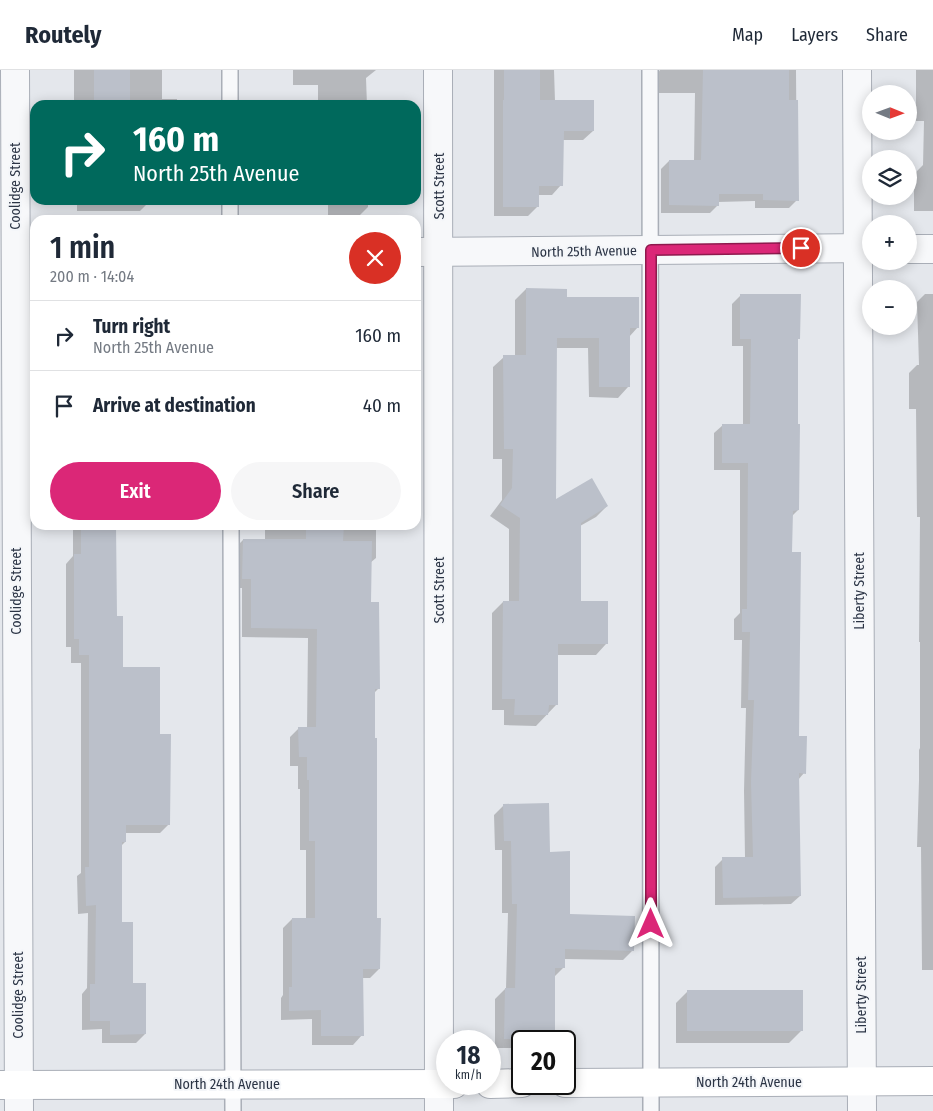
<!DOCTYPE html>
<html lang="en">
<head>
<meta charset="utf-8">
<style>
  body { margin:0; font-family:"Fira Sans Condensed",sans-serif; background:#f6f6f7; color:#1f2937; height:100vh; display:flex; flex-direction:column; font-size:19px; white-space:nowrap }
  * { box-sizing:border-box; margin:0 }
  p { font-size:16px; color:#747a83 }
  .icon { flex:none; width:28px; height:28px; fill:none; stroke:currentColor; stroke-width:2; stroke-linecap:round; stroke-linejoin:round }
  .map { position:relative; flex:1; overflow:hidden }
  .drawer { position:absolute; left:30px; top:145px; width:391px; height:315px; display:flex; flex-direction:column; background:#fff; border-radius:15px; box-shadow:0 2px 12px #0003 }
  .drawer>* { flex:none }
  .guide { position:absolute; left:30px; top:30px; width:391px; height:105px; border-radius:15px; box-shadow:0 2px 12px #0003; background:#00695c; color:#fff; overflow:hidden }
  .needle { width:32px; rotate:91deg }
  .controls { position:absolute; left:862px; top:15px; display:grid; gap:10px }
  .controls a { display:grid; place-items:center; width:55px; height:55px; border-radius:50%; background:#fff; box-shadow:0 2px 12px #0003; font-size:25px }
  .speed { position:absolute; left:436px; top:960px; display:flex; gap:10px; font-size:25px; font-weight:700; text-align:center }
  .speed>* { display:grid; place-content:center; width:65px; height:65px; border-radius:50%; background:#fff; box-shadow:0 2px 12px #0003; line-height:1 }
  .speed small { font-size:12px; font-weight:400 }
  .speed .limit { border:2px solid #111; border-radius:8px; background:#fff; color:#111 }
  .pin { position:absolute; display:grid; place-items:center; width:42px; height:42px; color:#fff; margin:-21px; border:2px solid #fff; border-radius:50%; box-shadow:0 1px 5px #0007 }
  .me { position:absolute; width:55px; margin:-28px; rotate:0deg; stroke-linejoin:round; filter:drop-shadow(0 0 4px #0008) }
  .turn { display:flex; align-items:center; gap:18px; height:105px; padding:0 20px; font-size:22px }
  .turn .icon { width:65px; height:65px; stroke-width:2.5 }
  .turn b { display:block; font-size:35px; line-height:42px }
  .round { display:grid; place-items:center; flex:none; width:52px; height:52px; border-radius:26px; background:#f6f6f7 }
  .summary { display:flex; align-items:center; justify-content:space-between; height:85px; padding:0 20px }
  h1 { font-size:30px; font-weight:600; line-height:38px }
  .button { display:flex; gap:10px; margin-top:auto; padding:10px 20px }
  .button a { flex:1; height:58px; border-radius:30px; background:#db2777; color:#fff; font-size:20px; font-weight:600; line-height:58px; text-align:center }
  .button a+a { background:#f6f6f7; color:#1f2937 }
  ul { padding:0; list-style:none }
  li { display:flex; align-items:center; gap:15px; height:70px; padding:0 20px; border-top:1px solid #e0e1e3 }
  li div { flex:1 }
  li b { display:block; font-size:19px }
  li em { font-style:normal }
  header { display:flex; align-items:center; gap:30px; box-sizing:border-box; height:70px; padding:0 25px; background:#fff; border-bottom:1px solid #e0e1e3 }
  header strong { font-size:24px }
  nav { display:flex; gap:28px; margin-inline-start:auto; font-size:18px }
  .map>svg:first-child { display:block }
  .shadow { fill:#0003 }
  .building { fill:#bbc0ca }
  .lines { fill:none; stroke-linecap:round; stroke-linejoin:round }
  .lane-casing { stroke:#a9aeb7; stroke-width:18 }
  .street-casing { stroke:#a9aeb7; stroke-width:30 }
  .secondary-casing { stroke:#a9aeb7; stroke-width:30 }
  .lane { stroke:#f7f8fa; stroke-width:15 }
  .street { stroke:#f7f8fa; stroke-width:28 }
  .secondary { stroke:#fff; stroke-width:28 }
  .route-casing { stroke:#8e194d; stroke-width:12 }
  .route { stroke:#db2777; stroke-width:9 }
  .labels { text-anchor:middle; stroke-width:4; stroke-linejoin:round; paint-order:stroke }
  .street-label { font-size:14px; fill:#2b3445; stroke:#f4f6f9 }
</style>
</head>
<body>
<header>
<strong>Routely</strong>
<nav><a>Map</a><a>Layers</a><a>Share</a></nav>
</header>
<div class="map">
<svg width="933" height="1041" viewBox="0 0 933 1041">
  <rect width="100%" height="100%" fill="#e4e7ec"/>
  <g class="shadow">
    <path d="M 74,0 L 162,0 L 162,29 L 177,29 L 177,35 L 74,35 Z"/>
    <path d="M 293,0 L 376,0 L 366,8 L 367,35 L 318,35 L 318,15 L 293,15 Z"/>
    <path d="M 494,0 L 554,0 L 555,31 L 593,61 L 583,70 L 562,70 L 561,115 L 552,125 L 538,125 L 538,136 L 528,146 L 494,146 Z"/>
    <path d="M 660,0 L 796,0 L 797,130 L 789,138 L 755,138 L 755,131 L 718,132 L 718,135 L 710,143 L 661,143 L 661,99 L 669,91 L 694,91 L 695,23 L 658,23 L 658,3 Z"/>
    <path d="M 916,0 L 933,0 L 933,141 L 914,141 L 914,104 L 923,95 L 924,51 L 916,51 Z"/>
    <path d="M 77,130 L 149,130 L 149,132 L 140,141 L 77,141 Z"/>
    <path d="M 318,130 L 368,130 L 368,137 L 360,145 L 328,145 L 328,135 L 318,135 Z"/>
    <path d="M 526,219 L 566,228 L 638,257 L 629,267 L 628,317 L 618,328 L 589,327 L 588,278 L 556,278 L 555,432 L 607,436 L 596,447 L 580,456 L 579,532 L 606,574 L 596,585 L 556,585 L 556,635 L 536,656 L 504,655 L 504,640 L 492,640 L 492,543 L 503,532 L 509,532 L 509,459 L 490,446 L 502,430 L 502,389 L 493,389 L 493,297 L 504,287 L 515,287 L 515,230 Z"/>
    <path d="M 925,224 L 933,224 L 933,900 L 922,900 L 921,777 L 917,777 L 919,710 L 919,680 L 920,678 L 920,572 L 919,572 L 920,447 L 917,447 L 916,339 L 909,339 L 909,303 L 917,295 L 919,295 L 917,232 Z"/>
    <path d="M 740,226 L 799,268 L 797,270 L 798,440 L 792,446 L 791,483 L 798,667 L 804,703 L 798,710 L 800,826 L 791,834 L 715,835 L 715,797 L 723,789 L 745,788 L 744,721 L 746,638 L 741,638 L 742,570 L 734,570 L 734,549 L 740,543 L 740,400 L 714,400 L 714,363 L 723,355 L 743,355 L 743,276 L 732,276 L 732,234 Z"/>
    <path d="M 73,455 L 115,455 L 116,548 L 122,598 L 158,666 L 169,754 L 160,763 L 125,763 L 125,772 L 121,776 L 121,853 L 132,915 L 145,964 L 136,973 L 102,973 L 102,959 L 82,960 L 82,924 L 87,918 L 88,843 L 78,844 L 77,806 L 81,803 L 81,593 L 71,593 L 71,577 L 66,577 L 66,494 L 73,486 Z"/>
    <path d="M 265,455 L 376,455 L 376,488 L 370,493 L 369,533 L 378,619 L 373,624 L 376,849 L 379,899 L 370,908 L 362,908 L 362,965 L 353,975 L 312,975 L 312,949 L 281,950 L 281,928 L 283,925 L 283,858 L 292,849 L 306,849 L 306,780 L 300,780 L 300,719 L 298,719 L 298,696 L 290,696 L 290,667 L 299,658 L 307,658 L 308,568 L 242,567 L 242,518 L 234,518 L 234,479 L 243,470 L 265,470 Z"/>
    <path d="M 504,735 L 549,783 L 569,846 L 632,881 L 623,890 L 564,889 L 563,898 L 554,907 L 554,969 L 551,971 L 522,971 L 522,978 L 495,978 L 495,929 L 506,918 L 508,843 L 502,843 L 502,780 L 495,780 L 494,745 Z"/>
    <path d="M 688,921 L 801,961 L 789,973 L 676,973 L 676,933 Z"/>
  </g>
  <g class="building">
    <rect x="94" y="0" width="36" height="35"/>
    <path d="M 504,0 L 540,0 L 540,30 L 594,30 L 594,61 L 564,61 L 563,116 L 539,116 L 539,137 L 503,137 L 503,30 L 504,30 Z"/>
    <path d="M 703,0 L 789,0 L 789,30 L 798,30 L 799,131 L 763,130 L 763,124 L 719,124 L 719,136 L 669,135 L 669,90 L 701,90 Z"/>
    <path d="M 526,218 L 567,219 L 567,227 L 639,227 L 639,258 L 630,258 L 630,317 L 599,317 L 599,268 L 557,268 L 556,429 L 592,408 L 608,436 L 581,453 L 581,531 L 608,531 L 608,574 L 558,574 L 558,635 L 549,635 L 548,645 L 514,645 L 515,629 L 502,629 L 503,531 L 519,531 L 520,448 L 500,435 L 512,418 L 513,379 L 504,379 L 503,285 L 526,285 Z"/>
    <path d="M 740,224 L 801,224 L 800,269 L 798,269 L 798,354 L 800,354 L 799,440 L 793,441 L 792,482 L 801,482 L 799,666 L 807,666 L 806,704 L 799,703 L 801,826 L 723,828 L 722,787 L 753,787 L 751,712 L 754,630 L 748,630 L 750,562 L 742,562 L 742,539 L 747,539 L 748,393 L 722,393 L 722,354 L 750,354 L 751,269 L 740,269 Z"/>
    <path d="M 81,455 L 116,455 L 117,546 L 123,546 L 123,597 L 160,597 L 160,664 L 171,664 L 170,755 L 126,755 L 126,772 L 122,772 L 122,852 L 133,852 L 133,913 L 146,913 L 146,964 L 110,965 L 110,951 L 90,951 L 90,914 L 95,914 L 96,835 L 86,836 L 85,797 L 89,797 L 89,585 L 79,585 L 79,569 L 74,569 L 74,484 L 81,484 Z"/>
    <path d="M 306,455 L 344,455 L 343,471 L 372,471 L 371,532 L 379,532 L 380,619 L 375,619 L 375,668 L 377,668 L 377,848 L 381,848 L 380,899 L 363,899 L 364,966 L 321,966 L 321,940 L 289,941 L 289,917 L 292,917 L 292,848 L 315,848 L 315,771 L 309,771 L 309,710 L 307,710 L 307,687 L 299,687 L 298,657 L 316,657 L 317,559 L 251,558 L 251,509 L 242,509 L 243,469 L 306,469 Z"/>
    <path d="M 549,733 L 550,782 L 570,781 L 570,844 L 635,846 L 634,881 L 565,879 L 565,898 L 555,898 L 555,969 L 504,969 L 505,918 L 515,918 L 517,834 L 512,834 L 511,771 L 504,771 L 503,734 Z"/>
    <rect x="687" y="920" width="116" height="41"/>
  </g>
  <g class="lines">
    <defs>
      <g id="lane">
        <path d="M 230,0 L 230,35"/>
        <path d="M 650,0 L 651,1041"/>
        <path d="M 230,130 L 230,150"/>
        <path d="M 231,455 L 233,1041"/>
      </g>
      <g id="street">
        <path d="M 15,0 L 19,1041"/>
        <path d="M 438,0 L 439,1041"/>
        <path d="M 857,0 L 862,1041"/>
        <path d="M 909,179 L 933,179"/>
        <path d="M 416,182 L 871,178"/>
      </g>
      <g id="secondary">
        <path d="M 565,1013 L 933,1011"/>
        <path d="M 490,1014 L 522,1013"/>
        <path d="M 0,1015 L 454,1014"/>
      </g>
    </defs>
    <use href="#lane" class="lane-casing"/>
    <use href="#street" class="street-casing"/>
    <use href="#secondary" class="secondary-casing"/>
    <use href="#lane" class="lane"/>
    <use href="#street" class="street"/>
    <use href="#secondary" class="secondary"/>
  </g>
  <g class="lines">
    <defs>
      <path id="route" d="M 651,854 L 651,180 L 801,178"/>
    </defs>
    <use href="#route" class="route-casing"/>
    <use href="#route" class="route"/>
  </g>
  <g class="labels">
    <g class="street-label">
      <text transform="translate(15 116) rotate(-90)" y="5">Coolidge Street</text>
      <text transform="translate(439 116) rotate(-90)" y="5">Scott Street</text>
      <text transform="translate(584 181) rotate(-1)" y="5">North 25th Avenue</text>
      <text transform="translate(439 520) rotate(-90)" y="5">Scott Street</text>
      <text transform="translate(16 521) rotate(-90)" y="5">Coolidge Street</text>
      <text transform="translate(859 521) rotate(-90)" y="5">Liberty Street</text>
      <text transform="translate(18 925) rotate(-90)" y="5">Coolidge Street</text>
      <text transform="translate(861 925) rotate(-90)" y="5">Liberty Street</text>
      <text x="749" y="1017">North 24th Avenue</text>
      <text x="227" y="1019">North 24th Avenue</text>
    </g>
  </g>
</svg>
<div class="controls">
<a><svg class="needle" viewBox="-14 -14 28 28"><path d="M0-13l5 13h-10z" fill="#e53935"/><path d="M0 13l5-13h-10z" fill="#747a83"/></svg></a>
<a><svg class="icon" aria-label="layers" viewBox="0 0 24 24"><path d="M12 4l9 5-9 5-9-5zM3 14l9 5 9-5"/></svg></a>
<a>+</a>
<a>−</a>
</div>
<div class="speed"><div>18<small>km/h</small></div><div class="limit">20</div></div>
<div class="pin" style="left:801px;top:178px;background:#d93025"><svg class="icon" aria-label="arrive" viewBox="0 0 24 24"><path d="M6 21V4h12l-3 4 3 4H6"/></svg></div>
<svg class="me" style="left:651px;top:854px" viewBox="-20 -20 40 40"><path d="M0-17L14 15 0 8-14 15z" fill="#db2777" stroke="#fff" stroke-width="4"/></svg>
<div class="guide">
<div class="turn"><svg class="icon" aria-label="right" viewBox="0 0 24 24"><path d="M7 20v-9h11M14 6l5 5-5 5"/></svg><div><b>160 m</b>North 25th Avenue</div></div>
</div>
<section class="drawer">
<div class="summary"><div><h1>1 min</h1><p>200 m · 14:04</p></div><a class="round" style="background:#d93025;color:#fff"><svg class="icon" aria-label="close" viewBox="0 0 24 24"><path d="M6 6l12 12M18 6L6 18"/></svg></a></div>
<ul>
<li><svg class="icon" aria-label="right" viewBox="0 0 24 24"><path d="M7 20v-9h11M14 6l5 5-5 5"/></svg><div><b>Turn right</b><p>North 25th Avenue</p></div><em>160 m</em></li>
<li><svg class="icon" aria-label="arrive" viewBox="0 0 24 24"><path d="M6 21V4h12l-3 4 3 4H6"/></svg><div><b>Arrive at destination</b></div><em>40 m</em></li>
</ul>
<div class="button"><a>Exit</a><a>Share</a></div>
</section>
</div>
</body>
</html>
